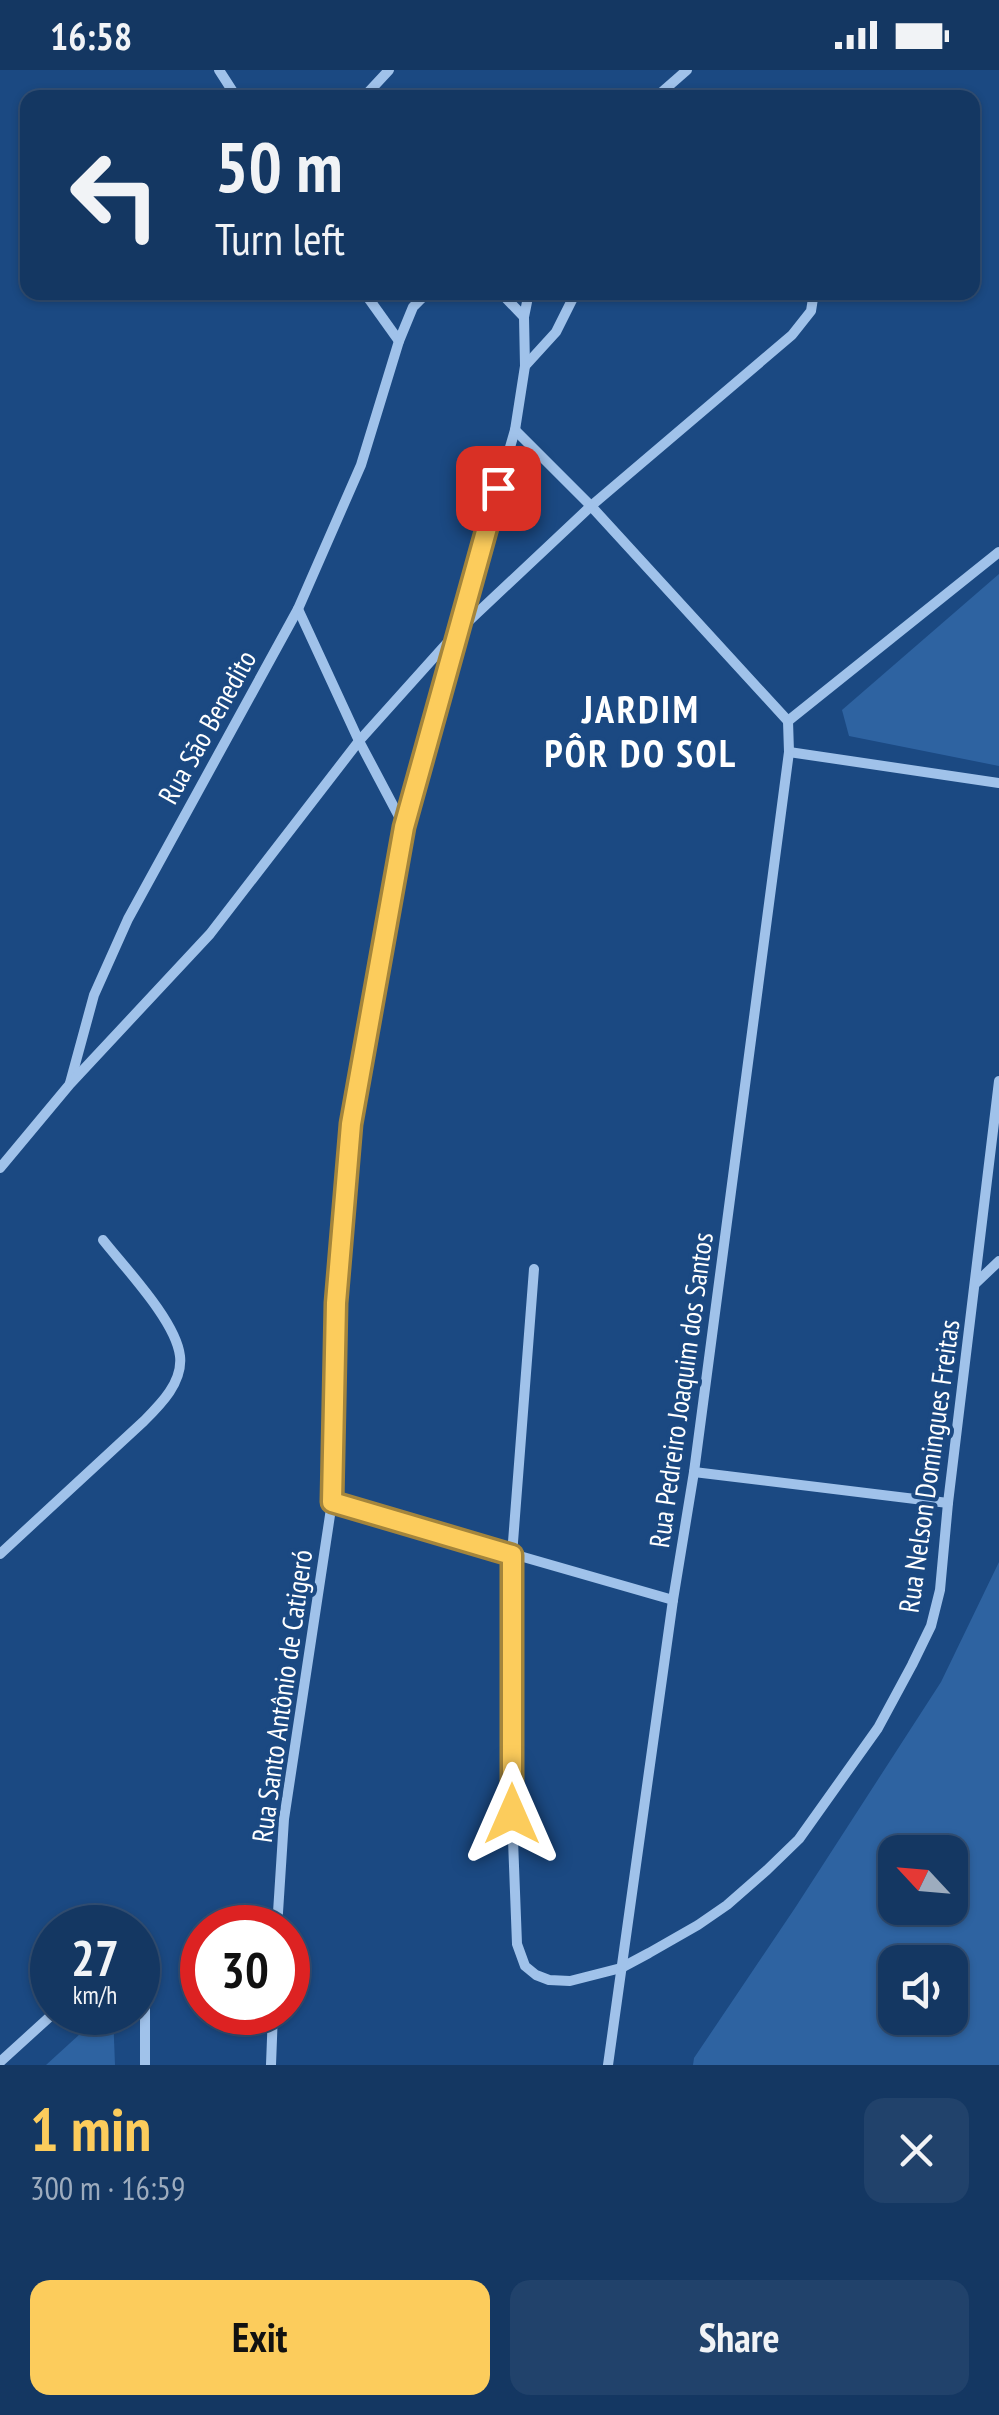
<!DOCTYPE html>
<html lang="en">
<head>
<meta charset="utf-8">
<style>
  body { margin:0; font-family:"PT Sans Narrow",sans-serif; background:#21426b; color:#f1f3f6; height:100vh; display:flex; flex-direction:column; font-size:38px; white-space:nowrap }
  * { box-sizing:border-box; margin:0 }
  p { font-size:32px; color:#9dacbe }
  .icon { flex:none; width:55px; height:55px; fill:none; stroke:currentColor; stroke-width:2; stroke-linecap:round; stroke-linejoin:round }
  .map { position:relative; height:1995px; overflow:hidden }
  .details { display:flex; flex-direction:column; background:#143762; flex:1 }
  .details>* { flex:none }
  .top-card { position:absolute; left:20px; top:20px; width:960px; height:210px; border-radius:20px; box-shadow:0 2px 8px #0004,0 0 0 2px #335177; background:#143762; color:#f1f3f6; overflow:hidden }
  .needle { width:65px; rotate:296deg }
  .buttons { position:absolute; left:878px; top:1765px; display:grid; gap:20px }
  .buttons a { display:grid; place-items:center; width:90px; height:90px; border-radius:20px; background:#143762; box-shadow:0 2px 8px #0004,0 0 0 2px #335177; font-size:50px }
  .speed { position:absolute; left:30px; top:1835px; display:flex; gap:20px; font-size:50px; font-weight:700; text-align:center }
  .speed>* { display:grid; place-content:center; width:130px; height:130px; border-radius:50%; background:#143762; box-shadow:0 2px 8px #0004,0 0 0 2px #335177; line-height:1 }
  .speed small { font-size:25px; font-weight:400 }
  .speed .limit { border:15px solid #d22; background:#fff; color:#111 }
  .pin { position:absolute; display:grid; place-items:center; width:85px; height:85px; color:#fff; margin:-42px; border-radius:20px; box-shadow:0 5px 15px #0006 }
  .me { position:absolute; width:110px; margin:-55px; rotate:0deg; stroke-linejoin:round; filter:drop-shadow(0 0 8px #0008) }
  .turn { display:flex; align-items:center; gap:35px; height:210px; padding:0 30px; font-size:45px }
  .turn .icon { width:130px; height:130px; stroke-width:2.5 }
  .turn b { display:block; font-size:70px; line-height:85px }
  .round { display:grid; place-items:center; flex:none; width:105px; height:105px; border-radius:20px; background:#21426b }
  .summary { display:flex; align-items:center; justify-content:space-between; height:170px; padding:0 30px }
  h1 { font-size:60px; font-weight:700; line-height:75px; color:#fccc5c }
  .action { display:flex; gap:20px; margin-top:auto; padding:20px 30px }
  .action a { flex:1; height:115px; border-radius:20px; background:#fccc5c; color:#111; font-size:40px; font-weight:700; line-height:115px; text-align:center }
  .action a+a { background:#21426b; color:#f1f3f6 }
  .status { display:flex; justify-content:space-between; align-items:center; height:70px; padding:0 50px; background:#143762; direction:ltr }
  .status svg { height:28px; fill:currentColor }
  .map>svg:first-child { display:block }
  .green { fill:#2e63a1; fill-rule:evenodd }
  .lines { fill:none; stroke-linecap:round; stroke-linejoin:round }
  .street { stroke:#a0c2ea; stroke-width:10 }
  .route-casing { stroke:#a4853c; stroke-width:25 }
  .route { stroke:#fccc5c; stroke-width:18 }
  .labels { text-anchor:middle; stroke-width:8; stroke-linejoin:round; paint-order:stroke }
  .street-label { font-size:28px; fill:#fff; stroke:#1b4982 }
  .district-label { font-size:38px; font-weight:bold; letter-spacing:2.5px; fill:#fff; stroke:#1b4982 }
</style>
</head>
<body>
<div class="status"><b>16:58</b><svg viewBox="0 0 49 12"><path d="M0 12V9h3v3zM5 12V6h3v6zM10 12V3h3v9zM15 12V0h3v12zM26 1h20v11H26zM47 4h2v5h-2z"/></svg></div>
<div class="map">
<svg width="999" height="1995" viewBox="0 0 999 1995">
  <rect width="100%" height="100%" fill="#1b4982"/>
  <g class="green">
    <path d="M 999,504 L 999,696 L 849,666 L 842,640 Z"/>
    <path d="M 999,1492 L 999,1995 L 693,1995 L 694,1988 L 795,1838 L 941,1612 ZM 895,1782 L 950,1782 L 950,1838 L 895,1838 ZM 895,1892 L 950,1892 L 950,1948 L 895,1948 Z"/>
    <path d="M 103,1943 L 113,1943 L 115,1995 L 46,1995 Z"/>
  </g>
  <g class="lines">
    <g class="street">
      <path d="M 219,0 L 237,28"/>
      <path d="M 363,28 L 389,0"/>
      <path d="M 655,28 L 687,0"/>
      <path d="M 364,222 L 399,271"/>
      <path d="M 500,222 L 524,247"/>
      <path d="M 525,296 L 556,262 L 576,222"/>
      <path d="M 515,360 L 591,436 L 788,651"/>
      <path d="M 298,539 L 359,671 L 404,756"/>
      <path d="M 788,651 L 999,482"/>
      <path d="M 789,682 L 999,713"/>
      <path d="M 70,1013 L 94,925 L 128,849 L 298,539 L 361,395 L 399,271 L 413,237 L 428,222"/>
      <path d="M 0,1098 L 70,1014 L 210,864 L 359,671 L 456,563 L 591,436 L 792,265 L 811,241 L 814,222"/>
      <path d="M 534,1199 L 512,1485 L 512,1744 L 517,1874 L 525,1896 L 536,1905 L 549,1910 L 570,1911 L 621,1898 L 649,1883 L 698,1855 L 727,1835 L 767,1800 L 799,1769 L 878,1658 L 912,1595 L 931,1556 L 940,1520 L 948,1433 L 999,1011"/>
      <path d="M 976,1213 L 999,1191"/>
      <path d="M 694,1402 L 948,1433"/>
      <path d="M 332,1432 L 673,1530"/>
      <path d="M 0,1484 L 144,1351 C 161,1334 183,1312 180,1286 C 176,1251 125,1198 103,1170"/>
      <path d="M 277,1858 L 284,1749 L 332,1432 L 335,1233 L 351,1053 L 404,757 L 456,563 L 515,360 L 525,296 L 524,247 L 529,222"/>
      <path d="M 138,1886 L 145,1897 L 145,1995"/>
      <path d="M 0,1992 L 55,1942"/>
      <path d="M 271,1995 L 273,1942"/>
      <path d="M 608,1995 L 673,1530 L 694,1402 L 789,682 L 788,651"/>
    </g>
  </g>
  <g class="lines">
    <defs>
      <path id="route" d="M 498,418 L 404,757 L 351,1054 L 336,1233 L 332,1432 L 512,1485 L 512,1744"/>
    </defs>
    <use href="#route" class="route-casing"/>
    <use href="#route" class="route"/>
  </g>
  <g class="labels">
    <g class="street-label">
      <text transform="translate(207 657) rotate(-61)" y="10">Rua São Benedito</text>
      <text transform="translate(681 1320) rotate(-82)" y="10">Rua Pedreiro Joaquim dos Santos</text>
      <text transform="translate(929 1396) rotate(-82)" y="10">Rua Nelson Domingues Freitas</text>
      <text transform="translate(282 1626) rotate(-82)" y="10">Rua Santo Antônio de Catigeró</text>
    </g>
    <g class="district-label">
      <text x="641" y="653">JARDIM<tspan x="641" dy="44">PÔR DO SOL</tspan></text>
    </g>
  </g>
</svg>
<div class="buttons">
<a><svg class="needle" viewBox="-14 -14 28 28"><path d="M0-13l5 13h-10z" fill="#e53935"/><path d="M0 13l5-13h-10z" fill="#9dacbe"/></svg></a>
<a><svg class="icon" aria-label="sound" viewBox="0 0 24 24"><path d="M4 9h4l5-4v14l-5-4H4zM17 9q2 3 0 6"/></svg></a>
</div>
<div class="speed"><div>27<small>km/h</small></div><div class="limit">30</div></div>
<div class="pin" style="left:498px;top:418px;background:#d93025"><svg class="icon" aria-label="arrive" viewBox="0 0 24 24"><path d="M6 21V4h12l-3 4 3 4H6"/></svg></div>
<svg class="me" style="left:512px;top:1744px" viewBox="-20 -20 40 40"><path d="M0-17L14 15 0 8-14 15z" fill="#fccc5c" stroke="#fff" stroke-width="4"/></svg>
<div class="top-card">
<div class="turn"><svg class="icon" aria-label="left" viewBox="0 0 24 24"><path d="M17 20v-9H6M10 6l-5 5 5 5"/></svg><div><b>50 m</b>Turn left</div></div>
</div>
</div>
<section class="details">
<div class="summary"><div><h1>1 min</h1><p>300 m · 16:59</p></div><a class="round"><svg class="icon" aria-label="close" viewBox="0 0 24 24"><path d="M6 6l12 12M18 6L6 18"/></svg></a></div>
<div class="action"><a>Exit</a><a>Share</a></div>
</section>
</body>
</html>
